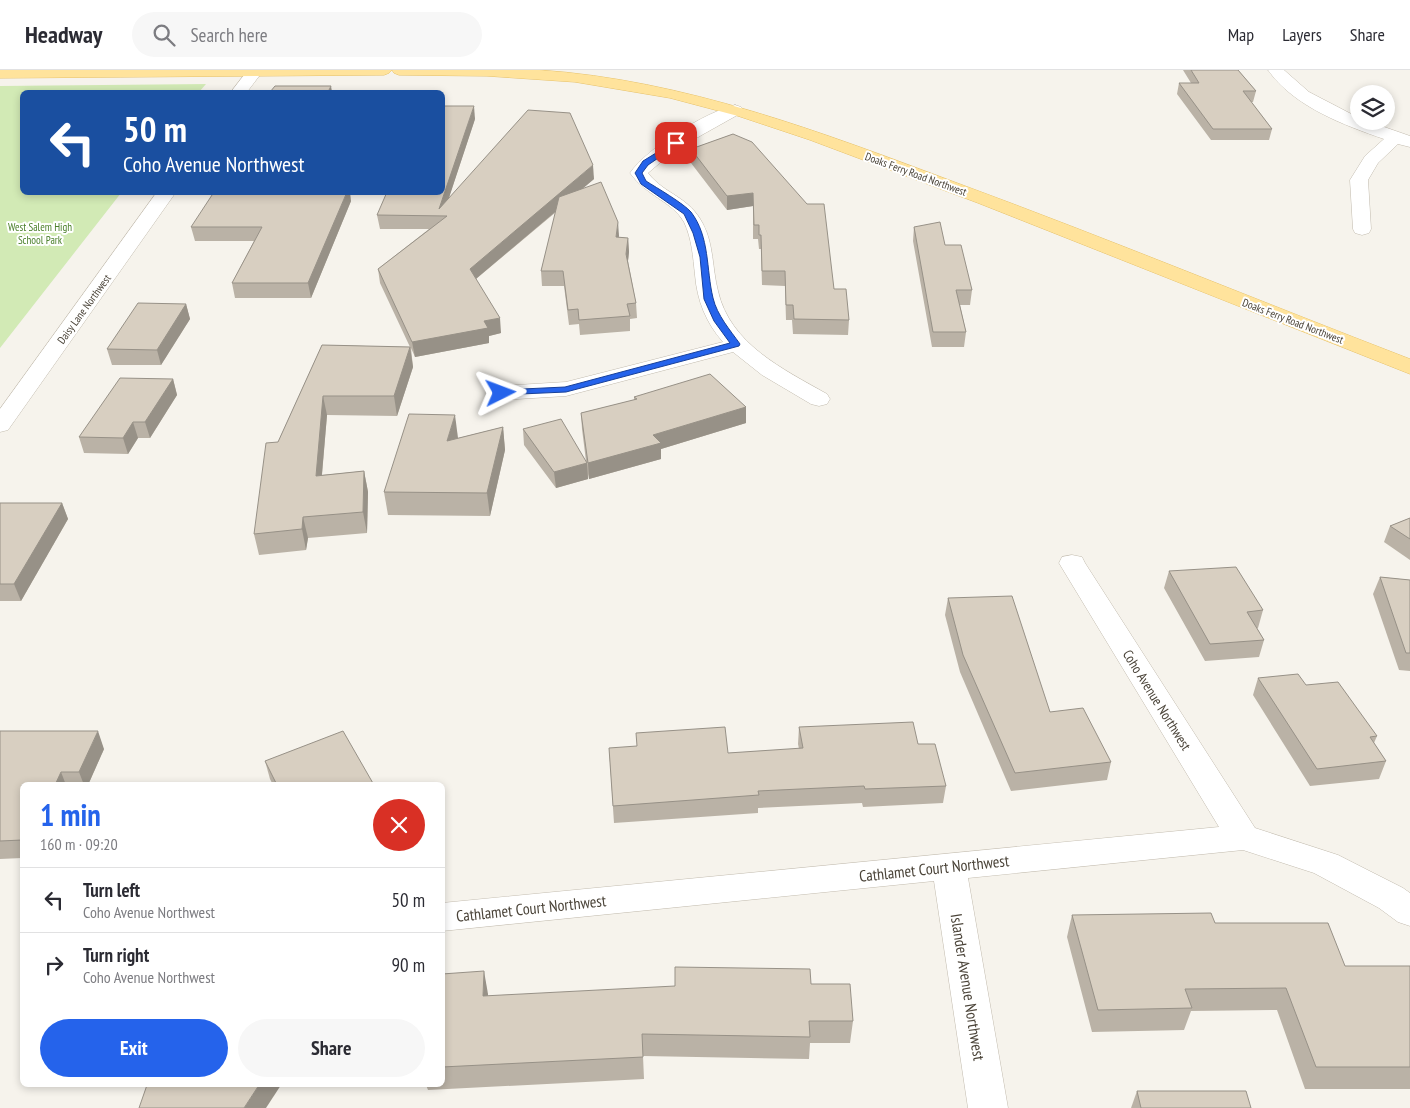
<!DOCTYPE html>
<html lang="en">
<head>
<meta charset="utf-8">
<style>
  body { margin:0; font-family:"PT Sans Narrow",sans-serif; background:#f7f7f7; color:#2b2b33; height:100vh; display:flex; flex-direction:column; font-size:19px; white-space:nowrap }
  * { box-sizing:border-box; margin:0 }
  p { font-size:16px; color:#7c7c81 }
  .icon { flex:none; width:28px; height:28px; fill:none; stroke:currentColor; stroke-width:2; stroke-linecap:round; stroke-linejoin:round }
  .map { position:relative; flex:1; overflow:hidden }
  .panel { position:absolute; left:20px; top:712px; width:425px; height:305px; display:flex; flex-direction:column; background:#fff; border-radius:8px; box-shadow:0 2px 8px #0003 }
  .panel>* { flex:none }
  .guide { position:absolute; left:20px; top:20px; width:425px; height:105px; border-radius:8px; box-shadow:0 2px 8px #0003; background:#1a4fa0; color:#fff; overflow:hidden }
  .fabs { position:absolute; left:1350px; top:15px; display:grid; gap:10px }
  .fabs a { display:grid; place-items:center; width:45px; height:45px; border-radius:50%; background:#fff; box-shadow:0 2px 8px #0003; font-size:25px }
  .pin { position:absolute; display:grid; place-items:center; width:42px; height:42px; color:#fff; margin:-21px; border-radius:10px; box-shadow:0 2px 8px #0006 }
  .me { position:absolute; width:55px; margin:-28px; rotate:87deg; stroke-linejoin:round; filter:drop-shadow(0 0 4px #0008) }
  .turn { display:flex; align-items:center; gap:18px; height:105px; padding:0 20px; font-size:22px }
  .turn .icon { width:65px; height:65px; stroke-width:2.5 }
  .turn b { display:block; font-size:35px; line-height:42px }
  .round { display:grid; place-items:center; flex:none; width:52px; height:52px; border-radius:26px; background:#f7f7f7 }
  .summary { display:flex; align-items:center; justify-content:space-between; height:85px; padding:0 20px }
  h1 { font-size:30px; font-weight:700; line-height:38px; color:#2563eb }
  .button { display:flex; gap:10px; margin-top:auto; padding:10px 20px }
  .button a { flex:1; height:58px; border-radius:30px; background:#2563eb; color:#fff; font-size:20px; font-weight:700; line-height:58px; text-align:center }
  .button a+a { background:#f7f7f7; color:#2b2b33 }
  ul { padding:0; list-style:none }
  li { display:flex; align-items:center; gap:15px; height:65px; padding:0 20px; border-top:1px solid #e1e1e2 }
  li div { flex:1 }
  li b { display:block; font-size:19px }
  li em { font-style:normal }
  header { display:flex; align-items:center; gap:30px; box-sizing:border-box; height:70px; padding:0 25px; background:#fff; border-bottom:1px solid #e1e1e2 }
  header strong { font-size:24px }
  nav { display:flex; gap:28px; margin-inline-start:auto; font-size:18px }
  .search { width:350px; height:45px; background:#f7f7f7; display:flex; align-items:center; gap:12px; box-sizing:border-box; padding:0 18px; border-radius:28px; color:#7c7c81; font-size:19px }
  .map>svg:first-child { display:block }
  .green { fill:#d2eab5 }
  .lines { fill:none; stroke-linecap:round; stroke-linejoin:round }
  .minor-casing { stroke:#c2bbae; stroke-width:1 }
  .major-casing { stroke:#e6c16a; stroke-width:1 }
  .minor { fill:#fff; fill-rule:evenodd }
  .major { fill:#ffe39c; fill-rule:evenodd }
  .wall { fill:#bab2a6 }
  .shaded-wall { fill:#979187 }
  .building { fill:#d8cfc1; stroke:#979187 }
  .route { fill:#2563eb; stroke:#184099 }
  .labels { text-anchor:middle; stroke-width:4; stroke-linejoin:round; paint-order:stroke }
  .far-street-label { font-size:11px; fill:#4b4439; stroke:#fff }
  .far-park-label { font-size:11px; fill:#4a7f2a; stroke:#fff }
  .street-label { font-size:14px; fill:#4b4439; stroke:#fff }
  .near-street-label { font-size:16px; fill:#4b4439; stroke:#fff }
</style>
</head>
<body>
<header>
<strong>Headway</strong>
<div class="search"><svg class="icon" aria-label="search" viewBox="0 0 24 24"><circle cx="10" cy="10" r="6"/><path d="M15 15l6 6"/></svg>Search here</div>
<nav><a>Map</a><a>Layers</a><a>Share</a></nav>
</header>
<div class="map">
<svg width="1410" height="1038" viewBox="0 0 1410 1038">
  <rect width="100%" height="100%" fill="#f6f3ec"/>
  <path class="green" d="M 206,14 L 199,22 L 22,22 L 22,122 L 121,123 L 0,278 L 0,16 Z"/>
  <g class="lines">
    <defs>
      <g id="minor">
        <path d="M 248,0 L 263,1 L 247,22 L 231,22 Z"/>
        <path d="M 1268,0 L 1284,0 L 1309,22 L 1359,48 L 1359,51 L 1367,51 L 1410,66 L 1410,77 L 1398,74 L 1378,93 L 1368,110 L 1371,159 L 1369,163 L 1362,165 L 1355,163 L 1353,159 L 1350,110 L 1365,86 L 1384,69 C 1344,55 1294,37 1268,0 Z"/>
        <path d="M 735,35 L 741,37 L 743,40 L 741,43 L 675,80 L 648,103 C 665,125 689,126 703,154 C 714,175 712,198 718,221 C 730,274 783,299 827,324 L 830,329 L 827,334 L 819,336 L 811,334 L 762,305 L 733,282 L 566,326 L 501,330 L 493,328 L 490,323 L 493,318 L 501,316 L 566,312 L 723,272 C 706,253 697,230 695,205 C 693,187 692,169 684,152 C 672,131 646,126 630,103 C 647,78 706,42 735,35 Z"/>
        <path d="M 157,122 L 176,122 L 8,360 L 0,362 L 0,339 Z"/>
        <path d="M 1072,485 L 1082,487 L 1085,493 L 1255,758 L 1338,785 L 1403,818 L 1410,823 L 1410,856 L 1398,852 L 1379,838 L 1314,803 L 1243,780 L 968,808 L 1008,1038 L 968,1038 L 934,811 L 442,861 L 442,833 L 1219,757 L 1059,493 L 1062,487 Z"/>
      </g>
      <path id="major" d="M 0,0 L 539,0 C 685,10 821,62 957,113 C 1109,169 1259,231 1410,289 L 1410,304 L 978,133 L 810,70 L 738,46 L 670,28 L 575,12 L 487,6 L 399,5 L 394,3 L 392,0 L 389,3 L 384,5 L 0,8 Z"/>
    </defs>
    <use href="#minor" class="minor-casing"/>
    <use href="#major" class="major-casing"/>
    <use href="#minor" class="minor"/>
    <use href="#major" class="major"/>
  </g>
  <g class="wall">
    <path d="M 1183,0 L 1238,0 L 1256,21 L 1253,32 L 1251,32 L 1272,59 L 1269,70 L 1211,70 L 1177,24 L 1179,13 L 1191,13 Z"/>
    <path d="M 475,49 L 449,127 L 594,109 L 583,118 L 618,167 L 628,168 L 629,182 L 628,191 L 636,233 L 637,248 L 630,249 L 630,261 L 580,265 L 579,254 L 569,255 L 564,216 L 542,216 L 541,201 L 556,142 L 476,209 L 501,263 L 489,266 L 489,273 L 415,287 L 411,278 L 413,297 L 397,346 L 327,345 L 322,405 L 364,401 L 368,422 L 367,463 L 308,468 L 306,480 L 259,485 L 254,464 L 278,372 L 322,275 L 410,277 L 380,213 L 378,199 L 429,159 L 380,159 L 377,145 Z"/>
    <path d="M 733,64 L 834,219 L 849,250 L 848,265 L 793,264 L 792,250 L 786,250 L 785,216 L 762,215 L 761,179 L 759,179 L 758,169 L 753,169 L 753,136 L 727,140 L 691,93 L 691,79 Z"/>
    <path d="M 351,131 L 311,228 L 235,228 L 232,213 L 254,171 L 195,171 L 191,157 Z"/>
    <path d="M 914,157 L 945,175 L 972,220 L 970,235 L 960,235 L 966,262 L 964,277 L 932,277 L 913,171 Z"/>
    <path d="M 186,234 L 190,249 L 161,295 L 112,295 L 107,279 Z"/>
    <path d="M 173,309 L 177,325 L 150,368 L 138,368 L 128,384 L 84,383 L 79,367 Z"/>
    <path d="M 634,327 L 746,337 L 746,353 L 661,379 L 661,389 L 589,409 L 588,404 L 588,409 L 556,418 L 524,375 L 523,359 L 586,391 L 582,359 L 581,343 L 634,330 Z"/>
    <path d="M 503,357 L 505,380 L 490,446 L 388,445 L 384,422 L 458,368 Z"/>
    <path d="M 0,433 L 62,433 L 68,449 L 21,531 L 0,531 Z"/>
    <path d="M 1410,448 L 1410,490 L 1384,472 L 1390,456 Z"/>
    <path d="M 1169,501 L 1263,540 L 1258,558 L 1257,558 L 1264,570 L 1259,587 L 1205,591 L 1164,518 Z"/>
    <path d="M 1380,507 L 1410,510 L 1410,601 L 1399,600 L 1373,524 Z"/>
    <path d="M 948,528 L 1050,642 L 1111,692 L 1107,710 L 1011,721 L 960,602 L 945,545 Z"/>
    <path d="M 1258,608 L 1306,615 L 1377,666 L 1374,673 L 1386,691 L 1379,709 L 1310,716 L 1253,625 Z"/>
    <path d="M 799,657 L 918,674 L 946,716 L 943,733 L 863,737 L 862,733 L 758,738 L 758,743 L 614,753 L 609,678 L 728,683 L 799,679 L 798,674 Z"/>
    <path d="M 0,661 L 104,679 L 88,715 L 22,715 L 22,788 L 0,789 Z"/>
    <path d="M 265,691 L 374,715 L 273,715 L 270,709 Z"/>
    <path d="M 1072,845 L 1215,853 L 1345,896 L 1410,896 L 1410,1019 L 1305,1019 L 1277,940 L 1191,941 L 1184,960 L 1092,962 L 1067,867 Z"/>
    <path d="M 442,904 L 488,924 L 488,926 L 811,914 L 853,951 L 850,973 L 810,973 L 809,989 L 643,986 L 644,1009 L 428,1020 L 426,1015 L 442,1015 Z"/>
    <path d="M 1137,1021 L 1251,1038 L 1131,1038 Z"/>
  </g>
  <g class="shaded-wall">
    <path d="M 331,16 L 332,22 L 328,22 Z"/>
    <path d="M 474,36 L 475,49 L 443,146 L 439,139 Z"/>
    <path d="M 593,95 L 594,109 L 471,213 L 470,199 Z"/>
    <path d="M 347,122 L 350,122 L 351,131 L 311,228 L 308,213 Z"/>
    <path d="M 753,123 L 753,136 L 727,140 L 727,126 Z"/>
    <path d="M 618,152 L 619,166 L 616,182 L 616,167 Z"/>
    <path d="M 628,168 L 629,182 L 627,199 L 626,184 Z"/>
    <path d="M 186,234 L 190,249 L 161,295 L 157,280 Z"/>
    <path d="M 500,248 L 501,263 L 489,266 L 489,273 L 415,287 L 412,272 L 484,251 Z"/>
    <path d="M 410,277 L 413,297 L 397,346 L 394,326 Z"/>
    <path d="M 173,309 L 177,325 L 150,368 L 145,352 Z"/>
    <path d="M 323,326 L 327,345 L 320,426 L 316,406 Z"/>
    <path d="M 746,337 L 746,353 L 661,379 L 661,389 L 589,409 L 588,393 L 653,365 Z"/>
    <path d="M 455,345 L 458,368 L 450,394 L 447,371 Z"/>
    <path d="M 133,352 L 138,368 L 128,384 L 123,368 Z"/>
    <path d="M 503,357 L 505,380 L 490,446 L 487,423 Z"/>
    <path d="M 587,393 L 588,409 L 556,418 L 554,402 Z"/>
    <path d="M 364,401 L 368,422 L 367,463 L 363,442 Z"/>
    <path d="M 62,433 L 68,449 L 21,531 L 14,514 Z"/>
    <path d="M 303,447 L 308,468 L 306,480 L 302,459 Z"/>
    <path d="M 98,661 L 104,679 L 88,715 L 84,715 L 79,702 Z"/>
    <path d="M 61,702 L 66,715 L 55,715 Z"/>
    <path d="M 484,901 L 488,924 L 486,948 L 483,926 Z"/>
    <path d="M 259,1015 L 281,1015 L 266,1038 L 244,1038 Z"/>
  </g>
  <g class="building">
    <path d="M 1191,0 L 1238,0 L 1256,21 L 1243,21 L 1272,59 L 1213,59 L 1179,13 L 1199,13 Z"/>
    <path d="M 275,16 L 331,16 L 328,22 L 270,22 Z"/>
    <path d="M 442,36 L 474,36 L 439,139 L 528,40 L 570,43 L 593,95 L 470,199 L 500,248 L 484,251 L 488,258 L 412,272 L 378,199 L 447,146 L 377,145 L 387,122 L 442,122 Z"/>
    <path d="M 733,64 L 752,72 L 807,134 L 824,134 L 834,219 L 846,219 L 849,250 L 794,249 L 793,235 L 786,235 L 785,201 L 762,201 L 761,165 L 759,165 L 759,155 L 754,155 L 753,123 L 727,126 L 691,79 Z"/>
    <path d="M 601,112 L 618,152 L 616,167 L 628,168 L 626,184 L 636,233 L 627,234 L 630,246 L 579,250 L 578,239 L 568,240 L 563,201 L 541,201 L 559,127 Z"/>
    <path d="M 214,122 L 347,122 L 308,213 L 232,213 L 262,157 L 191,157 Z"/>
    <path d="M 940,152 L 945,175 L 961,175 L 972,220 L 956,220 L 966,262 L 933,262 L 914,157 Z"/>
    <path d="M 138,233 L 186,234 L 157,280 L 107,279 Z"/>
    <path d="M 322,275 L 410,277 L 394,326 L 323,326 L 316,406 L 364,401 L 363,442 L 303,447 L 302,459 L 254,464 L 266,373 L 278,372 Z"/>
    <path d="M 710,304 L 746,337 L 653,365 L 661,373 L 588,393 L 581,343 L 637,329 L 634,327 Z"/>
    <path d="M 120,308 L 173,309 L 145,352 L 133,352 L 123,368 L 79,367 Z"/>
    <path d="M 409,344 L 455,345 L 447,371 L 503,357 L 487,423 L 384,422 Z"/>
    <path d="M 561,349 L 587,393 L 554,402 L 523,359 Z"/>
    <path d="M 0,433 L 62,433 L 14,514 L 0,514 Z"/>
    <path d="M 1410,448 L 1410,469 L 1390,456 Z"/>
    <path d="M 1236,497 L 1263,540 L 1247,542 L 1264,570 L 1210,574 L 1169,501 Z"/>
    <path d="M 1380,507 L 1410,510 L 1410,583 L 1406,583 Z"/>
    <path d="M 1012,526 L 1050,642 L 1083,638 L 1111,692 L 1015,703 L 963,585 L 948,528 Z"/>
    <path d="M 1298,604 L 1306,615 L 1338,612 L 1377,666 L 1370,667 L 1386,691 L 1317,699 L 1258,608 Z"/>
    <path d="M 913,652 L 918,674 L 935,674 L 946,716 L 865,719 L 864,716 L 758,721 L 759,725 L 613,736 L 609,678 L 637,676 L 636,663 L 725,657 L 728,683 L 803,678 L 799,657 Z"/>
    <path d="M 0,661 L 98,661 L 79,702 L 61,702 L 55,715 L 22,715 L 22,770 L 0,771 Z"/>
    <path d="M 343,661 L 374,715 L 277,715 L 265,691 Z"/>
    <path d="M 1211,843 L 1215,853 L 1328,853 L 1345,896 L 1410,896 L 1410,997 L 1316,997 L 1286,918 L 1185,919 L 1192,938 L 1098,940 L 1072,845 Z"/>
    <path d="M 675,897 L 810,899 L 811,914 L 850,914 L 853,951 L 809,951 L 810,967 L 642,964 L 643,987 L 442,997 L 442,904 L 484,901 L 483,926 L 675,916 Z"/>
    <path d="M 147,1015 L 259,1015 L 244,1038 L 139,1038 Z"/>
    <path d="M 1137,1021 L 1246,1021 L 1251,1038 L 1141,1038 Z"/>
  </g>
  <path class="route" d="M 674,72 L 680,73 L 648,95 L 642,103 L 646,111 C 657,118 683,133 691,142 C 710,167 706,199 713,228 C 717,245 730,260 740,274 L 739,276 L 566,322 L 498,325 L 498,321 L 501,320 L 565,317 L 730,273 L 714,251 L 704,229 L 700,187 L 693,163 L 684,144 L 641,114 L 635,103 L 643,91 Z"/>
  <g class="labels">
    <g class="far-street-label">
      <text transform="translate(916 104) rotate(20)" y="4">Doaks Ferry Road Northwest</text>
      <text transform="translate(84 239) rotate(-54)" y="4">Daisy Lane Northwest</text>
      <text transform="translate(1293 251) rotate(21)" y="4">Doaks Ferry Road Northwest</text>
    </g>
    <g class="far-park-label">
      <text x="40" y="161">West Salem High<tspan x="40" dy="13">School Park</tspan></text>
    </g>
    <g class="street-label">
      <text transform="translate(1157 630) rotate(58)" y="5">Coho Avenue Northwest</text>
    </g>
    <g class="near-street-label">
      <text transform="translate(934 798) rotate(-6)" y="6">Cathlamet Court Northwest</text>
      <text transform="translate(531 838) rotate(-6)" y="6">Cathlamet Court Northwest</text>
      <text transform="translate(968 917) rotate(81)" y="6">Islander Avenue Northwest</text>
    </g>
  </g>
</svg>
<div class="fabs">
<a><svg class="icon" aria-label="layers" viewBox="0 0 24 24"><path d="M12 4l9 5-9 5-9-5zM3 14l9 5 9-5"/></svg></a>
</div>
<div class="pin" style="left:676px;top:73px;background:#d93025"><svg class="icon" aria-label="arrive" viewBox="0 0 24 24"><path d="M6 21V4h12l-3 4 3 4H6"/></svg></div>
<svg class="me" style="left:501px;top:323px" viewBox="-20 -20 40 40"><path d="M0-17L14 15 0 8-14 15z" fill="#2563eb" stroke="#fff" stroke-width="4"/></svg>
<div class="guide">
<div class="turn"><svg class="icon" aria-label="left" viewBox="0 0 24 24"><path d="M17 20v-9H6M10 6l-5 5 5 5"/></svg><div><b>50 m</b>Coho Avenue Northwest</div></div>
</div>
<section class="panel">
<div class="summary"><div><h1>1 min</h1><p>160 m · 09:20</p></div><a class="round" style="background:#d93025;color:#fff"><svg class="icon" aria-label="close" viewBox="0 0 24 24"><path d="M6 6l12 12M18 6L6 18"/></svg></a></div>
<ul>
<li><svg class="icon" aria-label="left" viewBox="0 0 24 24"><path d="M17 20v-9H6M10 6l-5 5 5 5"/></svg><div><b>Turn left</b><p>Coho Avenue Northwest</p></div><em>50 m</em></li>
<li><svg class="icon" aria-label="right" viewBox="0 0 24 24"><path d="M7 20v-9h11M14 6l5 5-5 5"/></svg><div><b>Turn right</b><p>Coho Avenue Northwest</p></div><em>90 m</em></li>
</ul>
<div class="button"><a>Exit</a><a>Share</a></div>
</section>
</div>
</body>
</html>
